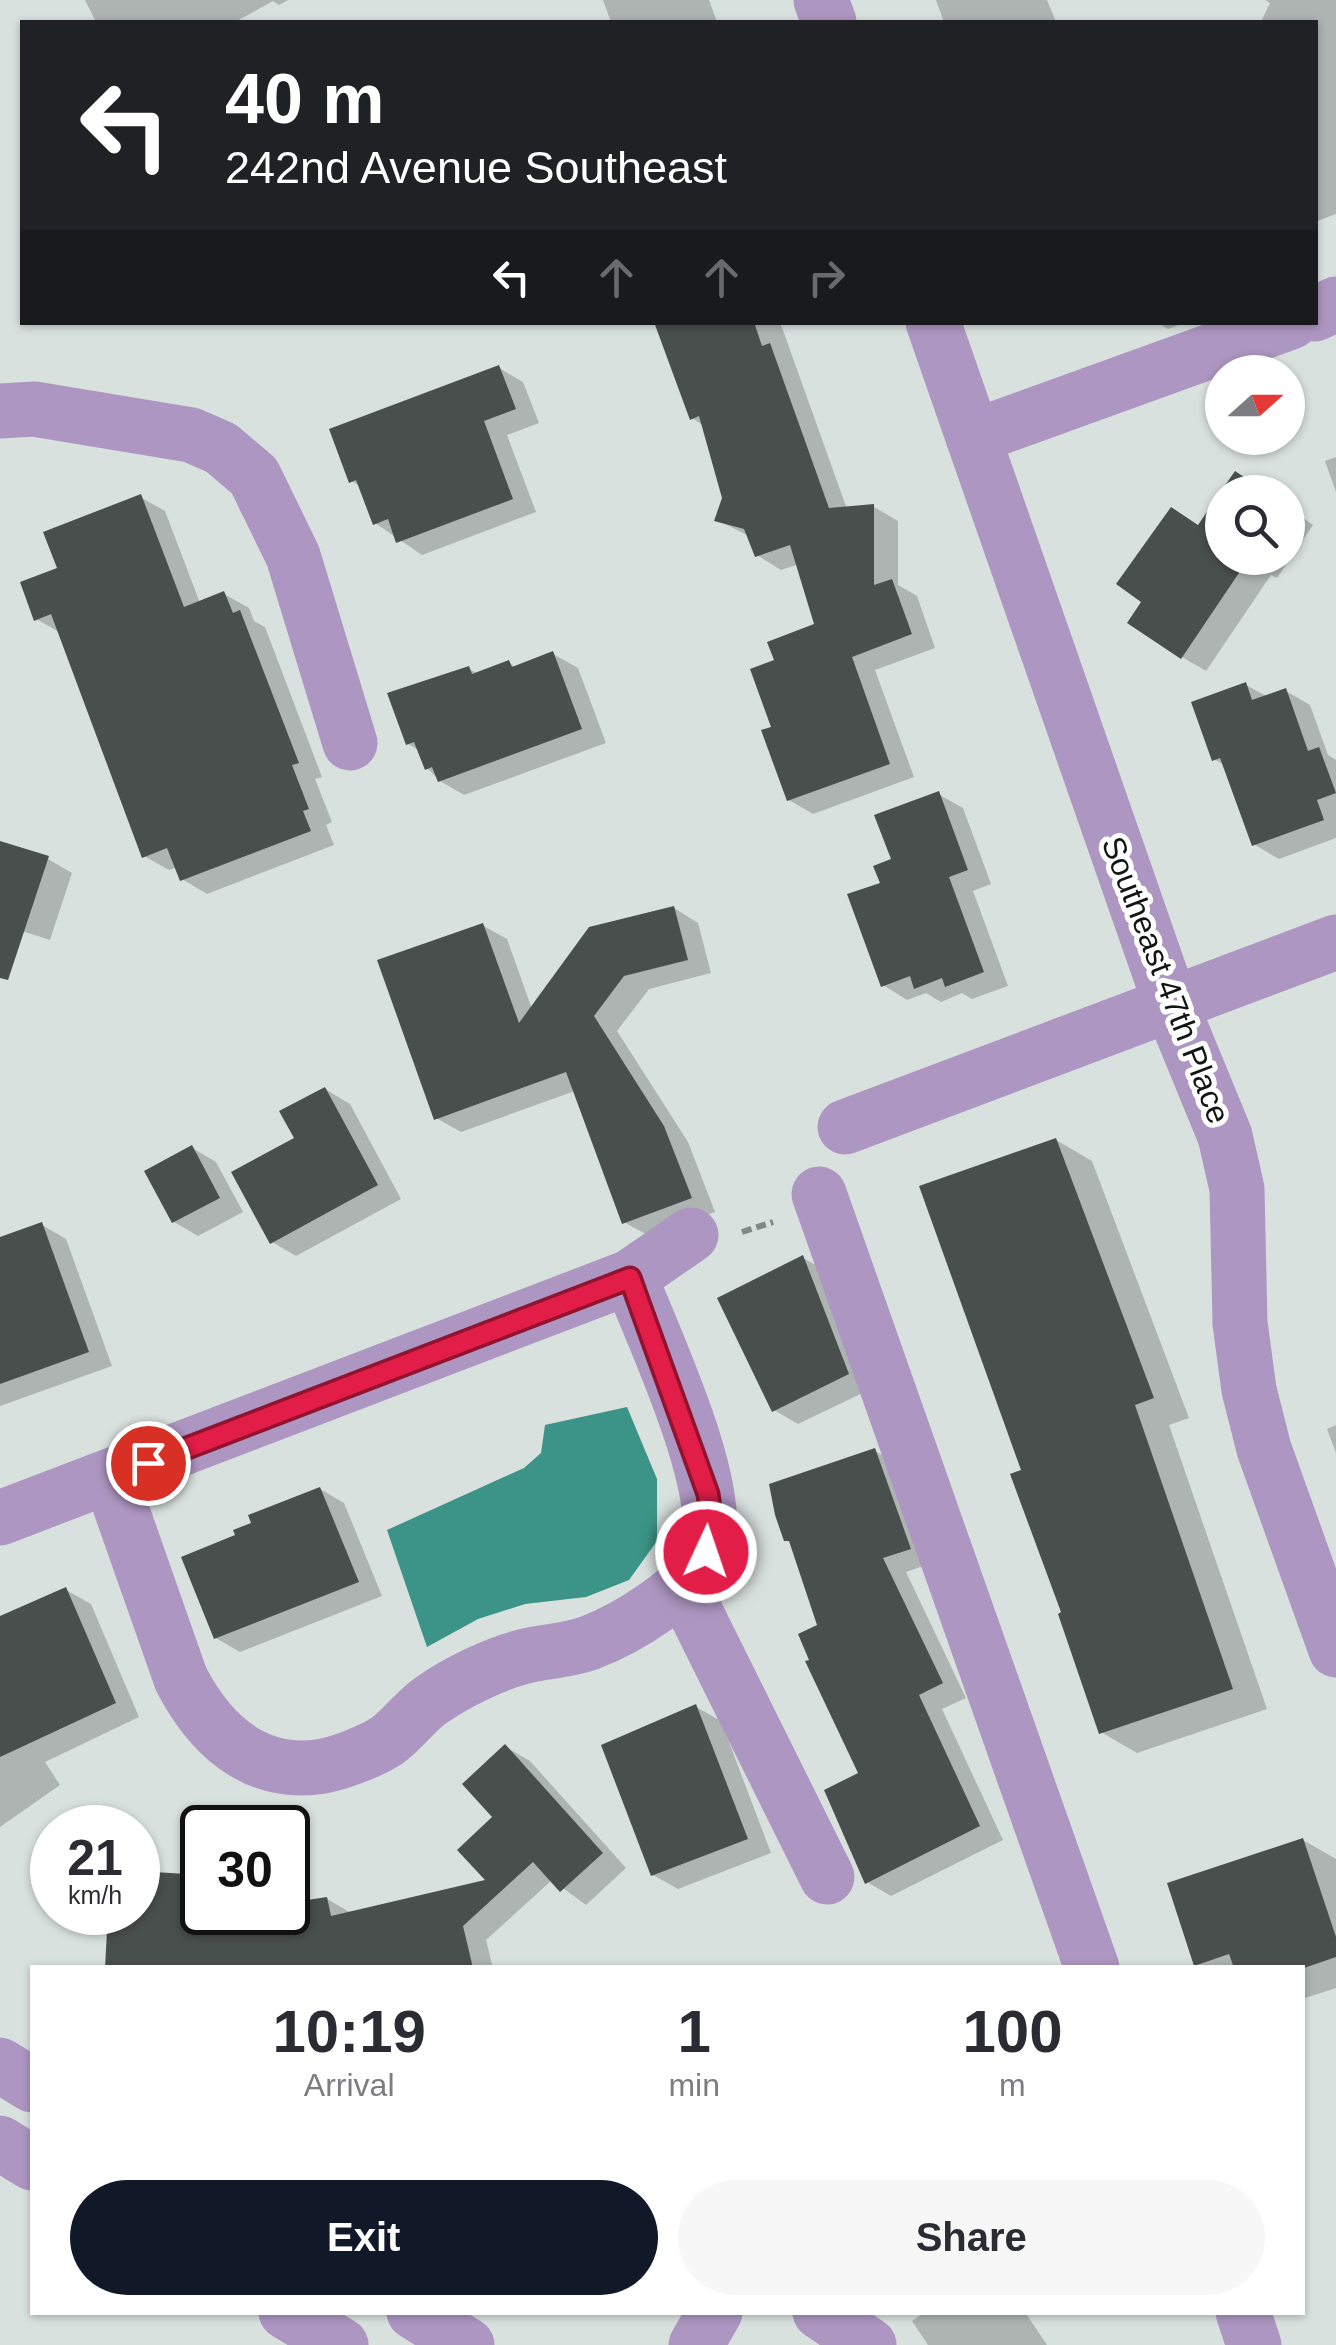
<!DOCTYPE html>
<html lang="en">
<head>
<meta charset="utf-8">
<style>
  body { margin:0; font-family:Helvetica,sans-serif; background:#f7f7f7; color:#2b2b33; height:100vh; display:flex; flex-direction:column; font-size:38px; white-space:nowrap }
  * { box-sizing:border-box; margin:0 }
  p { font-size:32px; color:#7c7c81 }
  .icon { flex:none; width:55px; height:55px; fill:none; stroke:currentColor; stroke-width:2; stroke-linecap:round; stroke-linejoin:round }
  .map { position:relative; flex:1; overflow:hidden }
  .drawer { position:absolute; left:30px; top:1965px; width:1275px; height:350px; display:flex; flex-direction:column; background:#fff; border-radius:0px; box-shadow:0 2px 8px #0004 }
  .drawer>* { flex:none }
  .banner { position:absolute; left:20px; top:20px; width:1298px; height:305px; border-radius:0px; box-shadow:0 2px 8px #0004; background:#202124; color:#fff; overflow:hidden }
  .needle { width:65px; rotate:69deg }
  .tools { position:absolute; left:1205px; top:355px; display:grid; gap:20px }
  .tools a { display:grid; place-items:center; width:100px; height:100px; border-radius:50%; background:#fff; box-shadow:0 2px 8px #0004; font-size:50px }
  .speed { position:absolute; left:30px; top:1805px; display:flex; gap:20px; font-size:50px; font-weight:700; text-align:center }
  .speed>* { display:grid; place-content:center; width:130px; height:130px; border-radius:50%; background:#fff; box-shadow:0 2px 8px #0004; line-height:1 }
  .speed small { font-size:25px; font-weight:400 }
  .speed .limit { border:5px solid #111; border-radius:15px; background:#fff; color:#111 }
  .pin { position:absolute; display:grid; place-items:center; width:85px; height:85px; color:#fff; margin:-42px; border:5px solid #fff; border-radius:50%; box-shadow:0 2px 10px #0007 }
  .me { position:absolute; width:110px; margin:-55px; rotate:3deg; stroke-linejoin:round; filter:drop-shadow(0 0 8px #0008) }
  .turn { display:flex; align-items:center; gap:35px; height:210px; padding:0 40px; font-size:45px }
  .turn .icon { width:130px; height:130px; stroke-width:2.5 }
  .turn b { display:block; font-size:70px; line-height:85px }
  .lanes { display:flex; align-items:center; height:95px; padding:0 40px; background:#0003; justify-content:center; gap:50px; direction:ltr }
  .lanes .off { opacity:.35 }
  .eta { display:flex; justify-content:space-evenly; align-items:center; height:170px; text-align:center }
  .eta b { font-size:60px; font-weight:700; line-height:70px }
  .button { display:flex; gap:20px; margin-top:auto; padding:20px 40px }
  .button a { flex:1; height:115px; border-radius:60px; background:#111827; color:#fff; font-size:40px; font-weight:700; line-height:115px; text-align:center }
  .button a+a { background:#f7f7f7; color:#2b2b33 }
  .map>svg:first-child { display:block }
  .water { fill:#3b9487 }
  .shadow { fill:#0003 }
  .building { fill:#494f4d }
  .lines { fill:none; stroke-linecap:round; stroke-linejoin:round }
  .path { stroke:#828886; stroke-width:6; stroke-dasharray:10 5; stroke-linecap:butt }
  .minor { stroke:#ad96c1; stroke-width:55 }
  .route-casing { stroke:#92132f; stroke-width:25 }
  .route { stroke:#e11d48; stroke-width:18 }
  .labels { text-anchor:middle; stroke-width:10; stroke-linejoin:round; paint-order:stroke }
  .street-label { font-size:32px; fill:#121514; stroke:#fff }
</style>
</head>
<body>
<div class="map">
<svg width="1336" height="2345" viewBox="0 0 1336 2345">
  <rect width="100%" height="100%" fill="#d9e1df"/>
  <path class="water" d="M 627,1407 L 657,1479 L 657,1541 L 629,1580 L 586,1597 L 525,1604 L 478,1619 L 427,1647 L 387,1530 L 524,1468 L 541,1453 L 545,1425 Z"/>
  <g class="shadow">
    <path d="M 85,0 L 288,0 L 279,5 L 273,1 L 235,22 L 96,22 Z"/>
    <path d="M 603,0 L 709,0 L 717,22 L 611,22 Z"/>
    <path d="M 936,0 L 1047,0 L 1056,22 L 944,22 Z"/>
    <path d="M 1265,0 L 1336,0 L 1336,214 L 1315,222 L 1315,22 L 1261,22 L 1270,3 Z"/>
    <path d="M 657,322 L 780,322 L 847,509 L 874,507 L 898,521 L 898,585 L 917,596 L 935,648 L 875,670 L 914,777 L 813,814 L 789,800 L 774,729 L 778,662 L 818,626 L 799,564 L 781,570 L 757,555 L 749,536 L 717,520 L 724,498 L 704,426 L 692,418 Z"/>
    <path d="M 1156,322 L 1187,322 L 1168,329 Z"/>
    <path d="M 499,368 L 523,382 L 539,423 L 507,435 L 536,512 L 422,555 L 375,523 L 362,487 L 351,481 Z"/>
    <path d="M 1336,457 L 1336,492 L 1325,461 Z"/>
    <path d="M 1222,494 L 1222,558 L 1288,558 L 1288,507 L 1313,525 L 1277,578 L 1271,575 L 1206,671 L 1182,657 L 1200,527 Z"/>
    <path d="M 140,497 L 165,511 L 200,603 L 224,594 L 249,608 L 254,621 L 265,627 L 322,777 L 315,779 L 332,822 L 326,825 L 334,845 L 207,894 L 182,879 L 177,867 L 169,870 L 144,856 L 61,633 L 36,619 L 60,569 Z"/>
    <path d="M 553,654 L 578,668 L 606,743 L 464,795 L 440,781 L 427,768 L 420,751 L 408,744 L 469,669 L 478,674 L 509,663 L 517,668 Z"/>
    <path d="M 1246,685 L 1268,697 L 1286,691 L 1310,705 L 1328,755 L 1336,760 L 1336,838 L 1279,859 L 1255,845 L 1226,766 L 1214,759 Z"/>
    <path d="M 938,794 L 963,808 L 991,884 L 973,891 L 1008,986 L 972,999 L 962,993 L 941,1002 L 926,993 L 907,1000 L 883,985 L 883,884 Z"/>
    <path d="M 0,843 L 48,859 L 72,873 L 50,940 L 0,924 Z"/>
    <path d="M 674,908 L 698,923 L 711,973 L 649,989 L 617,1031 L 688,1142 L 715,1212 L 649,1236 L 624,1222 L 575,1091 L 461,1132 L 436,1118 L 482,925 L 507,939 L 532,1009 Z"/>
    <path d="M 325,1089 L 350,1104 L 401,1199 L 296,1256 L 272,1242 L 298,1139 Z"/>
    <path d="M 1056,1140 L 1092,1161 L 1189,1418 L 1169,1425 L 1267,1709 L 1137,1753 L 1101,1732 L 1025,1472 Z"/>
    <path d="M 192,1148 L 216,1162 L 243,1212 L 198,1236 L 174,1222 Z"/>
    <path d="M 42,1225 L 66,1239 L 112,1366 L 0,1406 L 0,1240 Z"/>
    <path d="M 803,1258 L 828,1272 L 873,1388 L 798,1424 L 774,1410 Z"/>
    <path d="M 1336,1425 L 1336,1453 L 1327,1429 Z"/>
    <path d="M 875,1451 L 900,1465 L 934,1562 L 906,1572 L 966,1698 L 942,1709 L 1003,1840 L 891,1896 L 867,1882 L 862,1774 L 820,1626 Z"/>
    <path d="M 320,1489 L 344,1503 L 382,1596 L 240,1652 L 216,1638 L 239,1537 Z"/>
    <path d="M 66,1590 L 91,1604 L 139,1717 L 45,1762 L 60,1785 L 0,1827 L 0,1619 Z"/>
    <path d="M 696,1707 L 721,1721 L 771,1853 L 678,1889 L 653,1875 L 645,1726 Z"/>
    <path d="M 506,1747 L 530,1761 L 626,1868 L 586,1905 L 552,1880 L 486,1940 L 493,1968 L 107,1968 L 138,1912 L 138,1871 L 202,1877 L 202,1912 L 288,1912 L 288,1906 L 327,1899 L 353,1914 L 489,1882 Z"/>
    <path d="M 1303,1840 L 1336,1859 L 1336,1988 L 1302,1999 L 1302,1968 L 1196,1965 Z"/>
    <path d="M 925,2312 L 1025,2312 L 1047,2345 L 928,2345 L 912,2321 Z"/>
  </g>
  <g class="building">
    <path d="M 654,322 L 754,322 L 762,346 L 770,343 L 829,508 L 874,504 L 874,585 L 892,579 L 912,634 L 852,657 L 890,764 L 787,801 L 761,730 L 771,727 L 750,669 L 774,660 L 767,642 L 814,624 L 790,545 L 755,557 L 744,529 L 714,521 L 722,498 L 699,416 L 690,420 Z"/>
    <path d="M 499,365 L 516,409 L 484,421 L 513,499 L 396,543 L 388,519 L 373,525 L 356,480 L 349,483 L 329,429 Z"/>
    <path d="M 1235,471 L 1266,492 L 1222,492 L 1222,558 L 1249,558 L 1181,659 L 1127,623 L 1141,602 L 1116,584 L 1171,507 L 1198,525 Z"/>
    <path d="M 141,494 L 184,607 L 224,591 L 233,613 L 240,610 L 299,763 L 292,765 L 309,809 L 303,811 L 311,831 L 180,881 L 167,848 L 142,858 L 51,614 L 34,621 L 20,582 L 57,568 L 43,532 Z"/>
    <path d="M 553,651 L 582,729 L 438,782 L 432,767 L 425,770 L 414,742 L 406,745 L 387,693 L 469,666 L 472,674 L 509,660 L 512,667 Z"/>
    <path d="M 1246,682 L 1252,700 L 1286,688 L 1308,751 L 1319,747 L 1336,793 L 1317,800 L 1324,820 L 1252,846 L 1220,758 L 1212,761 L 1191,702 Z"/>
    <path d="M 939,791 L 968,870 L 949,877 L 984,972 L 945,987 L 942,978 L 914,989 L 910,976 L 881,987 L 847,894 L 880,883 L 873,866 L 891,859 L 874,815 Z"/>
    <path d="M 0,841 L 49,856 L 8,980 L 0,978 Z"/>
    <path d="M 674,906 L 688,960 L 624,976 L 594,1016 L 664,1126 L 692,1198 L 622,1224 L 566,1072 L 434,1120 L 377,960 L 483,923 L 519,1023 L 589,927 Z"/>
    <path d="M 325,1087 L 378,1185 L 270,1244 L 231,1172 L 294,1138 L 279,1111 Z"/>
    <path d="M 1056,1138 L 1154,1398 L 1135,1405 L 1233,1689 L 1099,1734 L 1058,1614 L 1061,1612 L 1010,1474 L 1021,1470 L 919,1186 Z"/>
    <path d="M 192,1145 L 220,1198 L 172,1223 L 144,1171 Z"/>
    <path d="M 42,1222 L 89,1352 L 0,1384 L 0,1237 Z"/>
    <path d="M 803,1255 L 849,1374 L 772,1412 L 717,1298 Z"/>
    <path d="M 875,1448 L 911,1549 L 883,1558 L 943,1683 L 919,1695 L 980,1826 L 865,1884 L 824,1790 L 858,1773 L 805,1661 L 809,1660 L 798,1634 L 817,1625 L 789,1541 L 784,1541 L 775,1515 L 769,1484 Z"/>
    <path d="M 320,1487 L 359,1582 L 214,1639 L 181,1557 L 235,1535 L 233,1530 L 251,1523 L 248,1515 Z"/>
    <path d="M 66,1587 L 116,1703 L 0,1757 L 0,1616 Z"/>
    <path d="M 696,1704 L 748,1839 L 651,1876 L 601,1745 Z"/>
    <path d="M 505,1744 L 603,1853 L 560,1892 L 533,1862 L 463,1926 L 473,1968 L 105,1968 L 108,1912 L 138,1912 L 138,1871 L 202,1875 L 202,1912 L 288,1912 L 288,1903 L 327,1897 L 331,1916 L 485,1880 L 457,1850 L 492,1817 L 462,1784 Z"/>
    <path d="M 1303,1838 L 1336,1937 L 1336,1957 L 1304,1968 L 1234,1968 L 1229,1954 L 1194,1966 L 1167,1883 Z"/>
  </g>
  <g class="lines">
    <path class="path" d="M 742,1232 L 773,1222"/>
    <g class="minor">
      <path d="M 821,0 L 829,22"/>
      <path d="M 1315,314 L 1336,304"/>
      <path d="M 933,322 L 1170,1002 L 1225,1136 L 1237,1189 L 1240,1323 L 1249,1390 L 1264,1449 L 1336,1650"/>
      <path d="M 0,411 L 34,409 L 191,435 L 221,448 L 254,476 L 293,556 L 350,743"/>
      <path d="M 973,437 L 1291,322"/>
      <path d="M 845,1127 L 1336,942"/>
      <path d="M 819,1194 L 1092,1968"/>
      <path d="M 110,1477 L 181,1679 C 209,1733 252,1775 317,1767 C 336,1765 372,1751 388,1740 C 404,1728 416,1710 433,1699 C 456,1683 494,1664 522,1657 C 544,1651 568,1651 589,1643 C 626,1629 692,1590 706,1552 C 728,1493 654,1339 630,1277"/>
      <path d="M 0,1518 L 630,1277 L 691,1235"/>
      <path d="M 683,1587 L 827,1877"/>
      <path d="M 0,2065 L 32,2085"/>
      <path d="M 0,2143 L 32,2163"/>
      <path d="M 286,2312 L 341,2345"/>
      <path d="M 414,2312 L 467,2345"/>
      <path d="M 820,2312 L 869,2345"/>
      <path d="M 1243,2312 L 1254,2345"/>
      <path d="M 696,2345 L 715,2312"/>
    </g>
  </g>
  <g class="lines">
    <defs>
      <path id="route" d="M 148,1463 L 630,1278 L 708,1494 L 712,1522 L 706,1552"/>
    </defs>
    <use href="#route" class="route-casing"/>
    <use href="#route" class="route"/>
  </g>
  <g class="labels">
    <g class="street-label">
      <text transform="translate(1166 980) rotate(69)" y="11">Southeast 47th Place</text>
    </g>
  </g>
</svg>
<div class="tools">
<a><svg class="needle" viewBox="-14 -14 28 28"><path d="M0-13l5 13h-10z" fill="#e53935"/><path d="M0 13l5-13h-10z" fill="#7c7c81"/></svg></a>
<a><svg class="icon" aria-label="search" viewBox="0 0 24 24"><circle cx="10" cy="10" r="6"/><path d="M15 15l6 6"/></svg></a>
</div>
<div class="speed"><div>21<small>km/h</small></div><div class="limit">30</div></div>
<div class="pin" style="left:148px;top:1463px;background:#d93025"><svg class="icon" aria-label="arrive" viewBox="0 0 24 24"><path d="M6 21V4h12l-3 4 3 4H6"/></svg></div>
<svg class="me" style="left:706px;top:1552px" viewBox="-20 -20 40 40"><circle r="17" fill="#e11d48" stroke="#fff" stroke-width="3"/><path d="M0-11L8 9 0 5-8 9z" fill="#fff"/></svg>
<div class="banner">
<div class="turn"><svg class="icon" aria-label="left" viewBox="0 0 24 24"><path d="M17 20v-9H6M10 6l-5 5 5 5"/></svg><div><b>40 m</b>242nd Avenue Southeast</div></div>
<div class="lanes"><svg class="icon" aria-label="left" viewBox="0 0 24 24"><path d="M17 20v-9H6M10 6l-5 5 5 5"/></svg><svg class="icon off" aria-label="ahead" viewBox="0 0 24 24"><path d="M12 20V5M6 11l6-6 6 6"/></svg><svg class="icon off" aria-label="ahead" viewBox="0 0 24 24"><path d="M12 20V5M6 11l6-6 6 6"/></svg><svg class="icon off" aria-label="right" viewBox="0 0 24 24"><path d="M7 20v-9h11M14 6l5 5-5 5"/></svg></div>
</div>
<section class="drawer">
<div class="eta">
<div><b>10:19</b><p>Arrival</p></div>
<div><b>1</b><p>min</p></div>
<div><b>100</b><p>m</p></div>
</div>
<div class="button"><a>Exit</a><a>Share</a></div>
</section>
</div>
</body>
</html>
